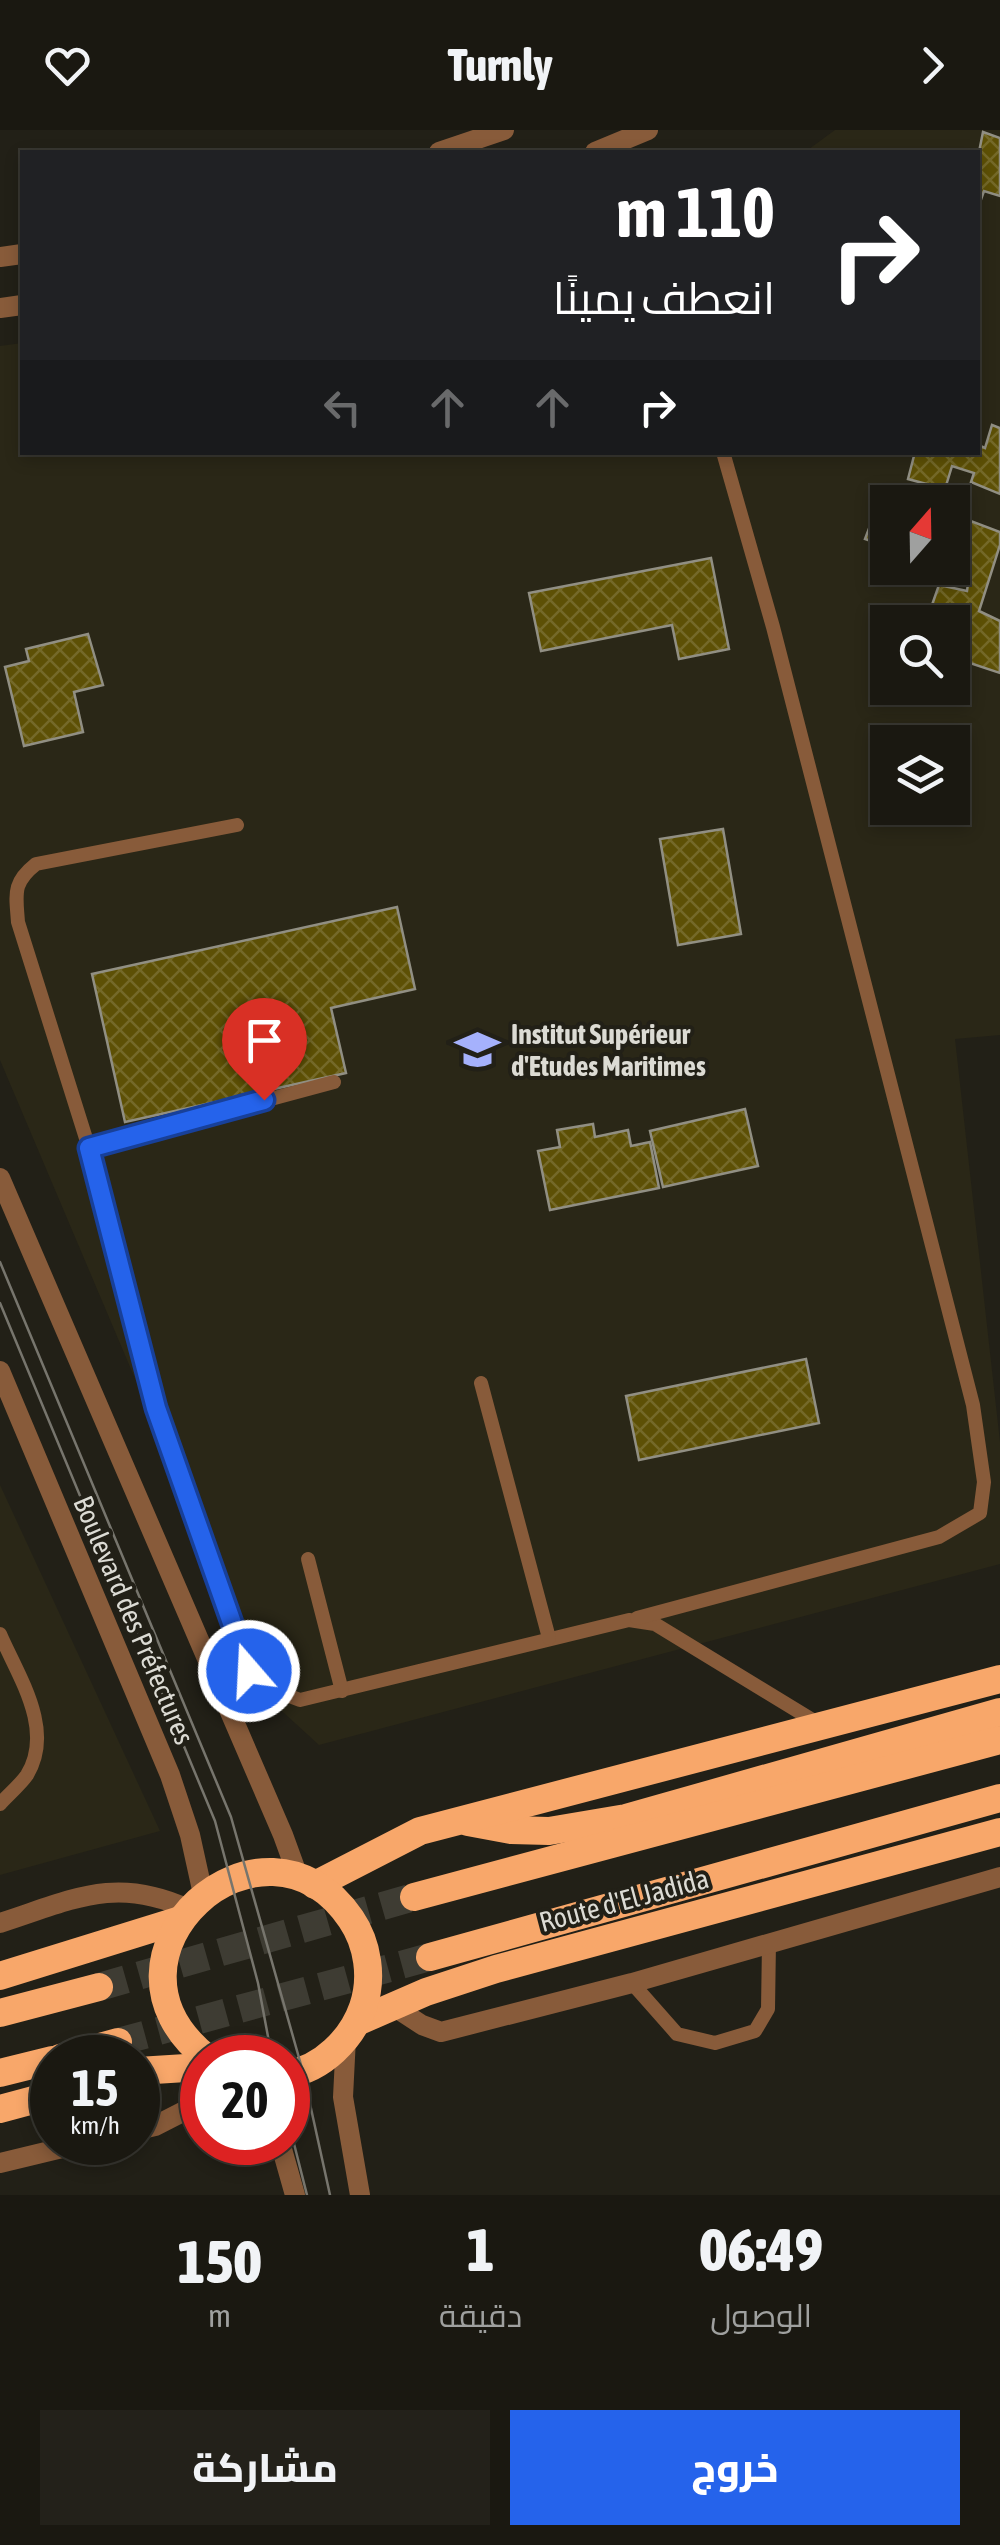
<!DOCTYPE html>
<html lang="ar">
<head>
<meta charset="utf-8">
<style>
  body { margin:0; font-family:"Asap Condensed",Cairo,sans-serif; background:#23211a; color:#f1f3f6; direction:rtl; height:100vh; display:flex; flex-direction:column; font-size:38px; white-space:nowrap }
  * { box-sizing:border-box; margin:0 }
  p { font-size:32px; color:#9fa09f }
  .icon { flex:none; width:55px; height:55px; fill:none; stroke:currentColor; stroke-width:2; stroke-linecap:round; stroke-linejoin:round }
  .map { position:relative; height:2065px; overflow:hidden; direction:ltr }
  .sheet { display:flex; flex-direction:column; background:#1a1811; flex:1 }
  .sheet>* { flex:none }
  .top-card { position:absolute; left:20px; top:20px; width:960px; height:305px; border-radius:0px; box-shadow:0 5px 15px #0003,0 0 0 2px #383731; direction:rtl; background:#202124; color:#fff; overflow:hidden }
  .needle { width:65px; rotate:20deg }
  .tools { position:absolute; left:870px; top:355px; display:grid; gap:20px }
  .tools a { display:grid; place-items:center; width:100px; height:100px; border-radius:0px; background:#1a1811; box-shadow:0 5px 15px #0003,0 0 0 2px #383731; font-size:50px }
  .speed { position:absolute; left:30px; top:1905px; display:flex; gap:20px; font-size:50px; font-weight:700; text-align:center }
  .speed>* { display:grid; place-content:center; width:130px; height:130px; border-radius:50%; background:#1a1811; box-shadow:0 5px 15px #0003,0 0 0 2px #383731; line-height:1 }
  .speed small { font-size:25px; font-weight:400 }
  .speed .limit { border:15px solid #d22; background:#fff; color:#111 }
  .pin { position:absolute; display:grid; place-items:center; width:85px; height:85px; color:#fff; margin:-102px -42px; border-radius:50% 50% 50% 0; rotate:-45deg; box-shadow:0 0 10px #0007 }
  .pin .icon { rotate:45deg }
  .me { position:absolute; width:110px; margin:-55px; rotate:341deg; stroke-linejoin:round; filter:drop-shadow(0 0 8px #0008) }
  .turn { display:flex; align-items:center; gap:35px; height:210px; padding:0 40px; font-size:45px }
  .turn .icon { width:130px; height:130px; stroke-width:2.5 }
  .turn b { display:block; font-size:70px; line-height:85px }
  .lanes { display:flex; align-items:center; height:95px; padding:0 40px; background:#0003; justify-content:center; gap:50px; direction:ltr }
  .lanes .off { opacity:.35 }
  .eta { display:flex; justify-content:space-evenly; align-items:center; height:170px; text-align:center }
  .eta b { font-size:60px; font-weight:800; line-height:70px }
  .button { display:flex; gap:20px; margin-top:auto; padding:20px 40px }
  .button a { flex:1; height:115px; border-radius:0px; background:#2563eb; color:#fff; font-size:40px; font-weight:800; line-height:115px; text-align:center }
  .button a+a { background:#23211a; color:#f1f3f6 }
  header { display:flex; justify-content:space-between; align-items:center; height:130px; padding:0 40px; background:#1a1811; font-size:45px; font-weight:800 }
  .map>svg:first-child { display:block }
  .built { fill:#2a2717; fill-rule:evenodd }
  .building { fill:url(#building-cross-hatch); stroke:#918f83; stroke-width:2.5 }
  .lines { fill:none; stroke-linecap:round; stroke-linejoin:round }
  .trunk-tunnel { stroke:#3e3c33; stroke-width:28; stroke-dasharray:28 14; stroke-linecap:butt }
  .service { stroke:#885b3a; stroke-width:14 }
  .minor { stroke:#885b3a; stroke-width:20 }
  .tertiary { stroke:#885b3a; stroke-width:20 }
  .trunk { stroke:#f8a76a; stroke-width:28 }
  .tram { stroke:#77756d; stroke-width:2.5 }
  .route-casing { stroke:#184099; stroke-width:25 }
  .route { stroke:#2563eb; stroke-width:18 }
  .labels { text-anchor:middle; stroke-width:8; stroke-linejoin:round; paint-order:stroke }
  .poi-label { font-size:28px; font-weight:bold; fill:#dcdbd4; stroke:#222017; text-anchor:start }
  .street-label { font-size:28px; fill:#dcdbd4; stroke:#222017 }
</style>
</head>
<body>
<header><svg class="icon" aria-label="forward" viewBox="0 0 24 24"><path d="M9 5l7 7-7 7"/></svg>Turnly<svg class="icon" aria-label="heart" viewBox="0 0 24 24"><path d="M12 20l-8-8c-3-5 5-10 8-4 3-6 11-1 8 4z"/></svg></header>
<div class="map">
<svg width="1000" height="2065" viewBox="0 0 1000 2065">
  <defs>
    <pattern id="building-cross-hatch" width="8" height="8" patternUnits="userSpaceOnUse" patternTransform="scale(2.5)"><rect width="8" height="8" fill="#5d5005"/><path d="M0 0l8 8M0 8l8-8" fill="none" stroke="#746929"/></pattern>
  </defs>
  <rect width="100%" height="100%" fill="#222017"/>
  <g class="built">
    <path d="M 835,0 L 1000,0 L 1000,905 L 955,909 L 1000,1312 L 1000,1434 L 319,1615 L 272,1572 L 0,930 L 0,216 L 22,213 L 22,322 L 978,322 L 978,22 L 805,22 ZM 888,372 L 952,372 L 952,438 L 888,438 ZM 888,492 L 952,492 L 952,558 L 888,558 ZM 888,612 L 952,612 L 952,678 L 888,678 Z"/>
    <path d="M 0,1355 L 160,1701 L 0,1745 Z"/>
  </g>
  <g class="building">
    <path d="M 983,2 L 1000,8 L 1000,66 L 984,61 L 978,78 L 978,27 Z"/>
    <path d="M 992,295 L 1000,298 L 1000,364 L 971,352 L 974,343 L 952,336 L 945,359 L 908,349 L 915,322 L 978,322 L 978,315 L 985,318 Z"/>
    <path d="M 884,359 L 921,372 L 888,372 L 888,417 L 865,409 Z"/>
    <path d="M 952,384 L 1000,402 L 1000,415 L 979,481 L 1000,491 L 1000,543 L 952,527 L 952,492 L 926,492 L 939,455 L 967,461 L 969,447 L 944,438 L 952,438 Z"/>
    <path d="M 711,428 L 729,519 L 679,529 L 672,495 L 541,521 L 529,463 Z"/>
    <path d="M 88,504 L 103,555 L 74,562 L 83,602 L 24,616 L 5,537 L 29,531 L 26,519 Z"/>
    <path d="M 723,699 L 741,804 L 678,815 L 660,709 Z"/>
    <path d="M 397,777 L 415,859 L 331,878 L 346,943 L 125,992 L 92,844 Z"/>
    <path d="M 745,979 L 758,1036 L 663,1057 L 650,1001 Z"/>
    <path d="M 593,994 L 595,1007 L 628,1000 L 631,1016 L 650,1012 L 659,1058 L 550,1080 L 538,1021 L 560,1017 L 557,1000 Z"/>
    <path d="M 806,1229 L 819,1293 L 639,1330 L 626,1266 Z"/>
  </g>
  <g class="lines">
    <g class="trunk-tunnel">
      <path d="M 99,1857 L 414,1767"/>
      <path d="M 118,1912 L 430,1827"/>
    </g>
    <g class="service">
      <path d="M 237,695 L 36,734 C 12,753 16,764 18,792 L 89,1018 L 156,1278 L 249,1541 L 263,1556 L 300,1570 L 629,1490 L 655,1494 L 819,1594"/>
      <path d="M 89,1018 L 334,952"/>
      <path d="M 481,1253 L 549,1508"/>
      <path d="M 308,1429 L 342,1561"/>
      <path d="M 637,1488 L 939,1407 L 980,1383 L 984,1352 L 973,1275 L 773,497 L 723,322"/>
      <path d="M 0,1504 C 18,1546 55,1599 27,1645 C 20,1655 8,1665 0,1674"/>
      <path d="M 632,1853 L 677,1904 L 715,1913 L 755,1901 L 768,1879 L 769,1812"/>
    </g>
    <g class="minor">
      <path d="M 0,1793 C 72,1770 115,1745 188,1779"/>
      <path d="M 393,1876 L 422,1895 L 441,1902 L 632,1853 L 1000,1747"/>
      <path d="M 138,2000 L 155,1996 L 202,1972"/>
      <path d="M 0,2033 L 87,2012"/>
    </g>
    <g class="tertiary">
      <path d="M 439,22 L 504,0"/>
      <path d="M 595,22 L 648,0"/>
      <path d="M 0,127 L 22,124"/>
      <path d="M 0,178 L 22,175"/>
      <path d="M 0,1048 L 283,1705 L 299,1749"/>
      <path d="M 0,1241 L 170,1645 L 190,1705 L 203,1764"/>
      <path d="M 346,1908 L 343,1967 L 360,2065"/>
      <path d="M 280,2012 L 295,2065"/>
    </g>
    <g class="trunk">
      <path d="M 468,1692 L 511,1700 L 549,1701 L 626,1688 L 1000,1582"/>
      <path d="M 315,1755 L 420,1701 L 1000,1549"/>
      <path d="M 414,1767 L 1000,1610"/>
      <path d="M 430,1827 L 1000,1668"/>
      <path d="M 0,1846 L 180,1790"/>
      <path d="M 0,1883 L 99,1857"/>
      <path d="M 357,1892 L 426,1862 L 496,1839 L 1000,1702"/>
      <path d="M 60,1928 L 118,1912"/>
      <path d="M 207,1928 C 78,1826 263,1660 351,1789 C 368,1814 373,1848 363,1877 C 352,1909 322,1939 288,1944"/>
      <path d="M 138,1941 L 202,1937"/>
      <path d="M 0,1943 L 52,1930"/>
      <path d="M 0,1979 L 52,1965"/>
    </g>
    <g class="tram">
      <path d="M 0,1132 L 231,1687 L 303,1942 L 330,2065"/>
      <path d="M 0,1173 L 215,1691 L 258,1853 L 272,1928"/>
      <path d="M 288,1990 L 307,2065"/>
    </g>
  </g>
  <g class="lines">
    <defs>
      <path id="route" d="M 249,1541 L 156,1278 L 89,1018 L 264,970"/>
    </defs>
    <use href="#route" class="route-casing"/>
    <use href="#route" class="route"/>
  </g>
  <defs>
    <symbol id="university-bare" viewBox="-9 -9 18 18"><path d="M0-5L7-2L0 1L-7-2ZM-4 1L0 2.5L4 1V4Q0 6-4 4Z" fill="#a5b1fc" stroke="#222017" stroke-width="2.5" paint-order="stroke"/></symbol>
  </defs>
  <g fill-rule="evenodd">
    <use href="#university-bare" x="446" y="888" width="63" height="63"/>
  </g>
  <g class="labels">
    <g class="poi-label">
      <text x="511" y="914">Institut Supérieur<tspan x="511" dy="32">d'Etudes Maritimes</tspan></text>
    </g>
    <g class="street-label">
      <text transform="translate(134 1490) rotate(67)" y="10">Boulevard des Préfectures</text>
      <text transform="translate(624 1770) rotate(-15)" y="10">Route d'El Jadida</text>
    </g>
  </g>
</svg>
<div class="tools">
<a><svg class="needle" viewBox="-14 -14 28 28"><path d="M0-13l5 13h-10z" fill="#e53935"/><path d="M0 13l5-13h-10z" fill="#9fa09f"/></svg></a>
<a><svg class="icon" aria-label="search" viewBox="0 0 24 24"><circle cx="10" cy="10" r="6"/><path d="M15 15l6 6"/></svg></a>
<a><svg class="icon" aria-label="layers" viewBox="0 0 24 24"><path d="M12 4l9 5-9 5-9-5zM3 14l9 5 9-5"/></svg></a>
</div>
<div class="speed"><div>15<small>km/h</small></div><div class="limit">20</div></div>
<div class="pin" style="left:264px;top:970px;background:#d93025"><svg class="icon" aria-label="arrive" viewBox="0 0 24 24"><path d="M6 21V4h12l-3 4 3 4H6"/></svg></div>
<svg class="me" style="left:249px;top:1541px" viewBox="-20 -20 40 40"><circle r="17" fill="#2563eb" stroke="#fff" stroke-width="3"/><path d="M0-11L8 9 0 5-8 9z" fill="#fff"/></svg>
<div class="top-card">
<div class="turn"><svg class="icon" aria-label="right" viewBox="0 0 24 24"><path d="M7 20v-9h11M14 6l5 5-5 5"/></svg><div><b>110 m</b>انعطف يمينًا</div></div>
<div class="lanes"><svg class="icon off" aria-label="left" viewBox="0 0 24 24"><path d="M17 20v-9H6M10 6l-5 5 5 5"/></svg><svg class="icon off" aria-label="ahead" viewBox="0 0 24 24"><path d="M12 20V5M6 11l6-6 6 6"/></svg><svg class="icon off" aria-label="ahead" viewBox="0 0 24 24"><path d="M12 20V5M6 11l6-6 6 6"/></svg><svg class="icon" aria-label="right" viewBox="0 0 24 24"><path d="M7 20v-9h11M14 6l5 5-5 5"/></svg></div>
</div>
</div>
<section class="sheet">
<div class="eta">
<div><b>06:49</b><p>الوصول</p></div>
<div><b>1</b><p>دقيقة</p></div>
<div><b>150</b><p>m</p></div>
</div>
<div class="button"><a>خروج</a><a>مشاركة</a></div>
</section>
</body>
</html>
